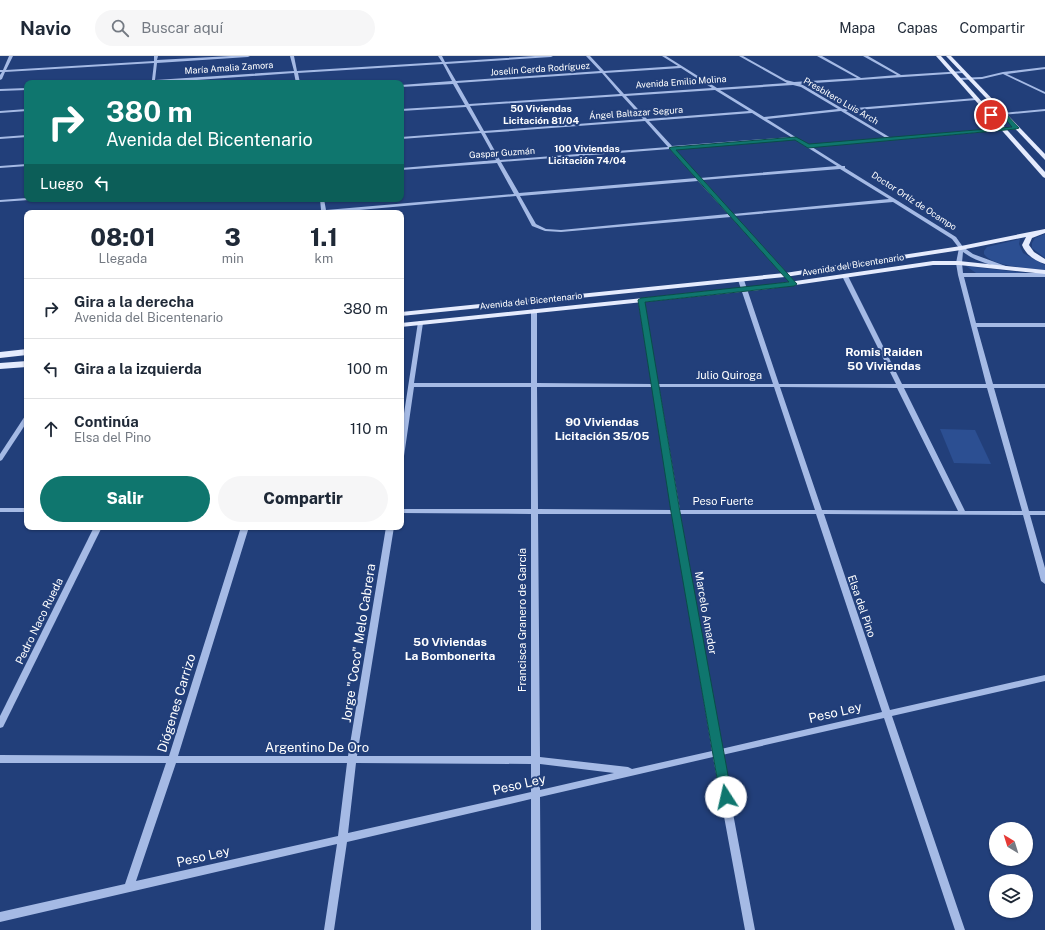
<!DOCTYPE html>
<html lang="es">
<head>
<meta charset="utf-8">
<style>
  body { margin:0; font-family:"Public Sans",sans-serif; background:#f6f6f7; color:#1f2937; height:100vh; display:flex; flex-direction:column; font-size:15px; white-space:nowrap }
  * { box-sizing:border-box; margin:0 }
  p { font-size:13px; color:#747a83 }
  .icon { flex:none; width:22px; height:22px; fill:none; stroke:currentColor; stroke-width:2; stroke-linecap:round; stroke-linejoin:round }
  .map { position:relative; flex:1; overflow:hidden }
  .side { position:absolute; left:24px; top:154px; width:380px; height:320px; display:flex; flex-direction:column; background:#fff; border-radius:8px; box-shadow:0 1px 3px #0004 }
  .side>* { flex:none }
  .top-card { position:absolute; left:24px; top:24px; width:380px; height:122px; border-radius:8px; box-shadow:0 1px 3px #0004; background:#0f766e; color:#fff; overflow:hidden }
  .needle { width:26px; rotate:322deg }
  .tools { position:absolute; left:989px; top:766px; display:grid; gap:8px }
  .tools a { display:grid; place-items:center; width:44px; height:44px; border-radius:50%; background:#fff; box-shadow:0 1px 3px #0004; font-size:20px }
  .pin { position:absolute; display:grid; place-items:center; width:34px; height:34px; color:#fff; margin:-17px; border:2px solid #fff; border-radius:50%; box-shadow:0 1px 4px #0007 }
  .me { position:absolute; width:44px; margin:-22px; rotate:350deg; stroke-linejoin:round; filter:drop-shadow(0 0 3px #0008) }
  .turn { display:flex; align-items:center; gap:14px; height:84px; padding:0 16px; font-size:18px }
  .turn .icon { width:52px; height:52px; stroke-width:2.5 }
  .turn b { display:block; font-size:28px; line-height:34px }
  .then { display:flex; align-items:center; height:38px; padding:0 16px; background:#0003; gap:8px; font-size:15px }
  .eta { display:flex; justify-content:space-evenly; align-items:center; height:68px; text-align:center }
  .eta b { font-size:24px; font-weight:800; line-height:28px }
  .button { display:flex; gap:8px; margin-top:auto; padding:8px 16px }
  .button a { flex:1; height:46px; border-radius:24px; background:#0f766e; color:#fff; font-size:16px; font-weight:800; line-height:46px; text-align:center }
  .button a+a { background:#f6f6f7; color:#1f2937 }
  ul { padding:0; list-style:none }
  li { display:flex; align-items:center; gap:12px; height:60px; padding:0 16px; border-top:1px solid #e0e1e3 }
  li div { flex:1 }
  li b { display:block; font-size:15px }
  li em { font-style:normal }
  header { display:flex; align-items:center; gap:24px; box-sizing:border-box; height:56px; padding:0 20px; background:#fff; border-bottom:1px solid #e0e1e3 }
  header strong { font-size:19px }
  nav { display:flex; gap:22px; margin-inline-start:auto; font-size:14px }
  .search { width:280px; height:36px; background:#f6f6f7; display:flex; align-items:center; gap:10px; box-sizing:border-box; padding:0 14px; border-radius:22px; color:#747a83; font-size:15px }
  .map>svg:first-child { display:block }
  .green { fill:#2c4f92 }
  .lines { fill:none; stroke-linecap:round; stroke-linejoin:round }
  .minor { fill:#a5bae5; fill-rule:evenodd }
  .major { fill:#e5ebfd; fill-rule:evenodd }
  .route { fill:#0f766e; stroke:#0a4d48 }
  .labels { text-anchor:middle; stroke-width:4; stroke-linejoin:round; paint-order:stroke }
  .far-street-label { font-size:9px; fill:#fff; stroke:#223f7a }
  .far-neighbourhood-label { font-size:10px; font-weight:bold; fill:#fff; stroke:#223f7a }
  .street-label { font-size:11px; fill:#fff; stroke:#223f7a }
  .neighbourhood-label { font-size:12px; font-weight:bold; fill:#fff; stroke:#223f7a }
  .near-street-label { font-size:13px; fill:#fff; stroke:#223f7a }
</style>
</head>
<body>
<header>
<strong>Navio</strong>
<div class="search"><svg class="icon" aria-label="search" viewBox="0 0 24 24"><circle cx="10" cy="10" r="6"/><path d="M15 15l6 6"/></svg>Buscar aquí</div>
<nav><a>Mapa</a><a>Capas</a><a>Compartir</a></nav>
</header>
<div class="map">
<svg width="1045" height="874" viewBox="0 0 1045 874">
  <rect width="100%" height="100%" fill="#223f7a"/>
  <g class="green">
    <path d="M 1045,178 L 1045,202 L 1032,192 L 1032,187 L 1035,182 Z"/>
    <path d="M 1020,183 L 1019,188 L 1023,197 L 1045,209 L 1045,214 C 1030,212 993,211 984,198 L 984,195 L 987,191 Z"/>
    <path d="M 966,210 L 1026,217 L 976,217 Z"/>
    <path d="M 940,373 L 975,374 L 991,408 L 954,407 Z"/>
  </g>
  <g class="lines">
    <g class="minor">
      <path d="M 9,0 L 13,0 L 6,14 L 154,5 L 154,0 L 158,0 L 157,4 L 231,0 L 250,0 L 248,1 L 157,7 L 155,24 L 294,15 L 290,0 L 294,0 L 297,15 L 442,6 L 438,0 L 442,0 L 445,6 L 535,0 L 553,0 L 551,1 L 446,8 L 456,25 L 600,15 L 586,0 L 590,0 L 604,15 L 678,10 L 662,0 L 666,0 L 717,32 L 787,27 L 739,0 L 743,0 L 786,24 L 794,26 L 857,22 L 817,0 L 822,0 L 861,22 L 897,19 L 863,0 L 868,0 L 901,19 L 964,15 L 963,17 L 800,28 L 803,29 L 843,53 L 976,42 L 978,43 L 976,44 L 846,55 L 891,82 L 1016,71 L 1018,72 L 1016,73 L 812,91 L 842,110 L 845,110 L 845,112 L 956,181 L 963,191 L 973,198 L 1011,212 L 1008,214 C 993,209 976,206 963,196 L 962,207 L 963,217 L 1045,217 L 1045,221 L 964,221 L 976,267 L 1045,267 L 1045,271 L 977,271 L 993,328 L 1045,328 L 1045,332 L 994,332 L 1029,455 L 1045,455 L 1045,459 L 1030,459 L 1045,512 L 1045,528 L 1041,525 L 1023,459 L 824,458 L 890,654 L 1045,619 L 1045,625 L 892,660 L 965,874 L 955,874 L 884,662 L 722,699 L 755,874 L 745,874 L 713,701 L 540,741 L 541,874 L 531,874 L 531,743 L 347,786 L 334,874 L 324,874 L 337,788 L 0,866 L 0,856 L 125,828 L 166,707 L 0,707 L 0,699 L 169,700 L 241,471 L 249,471 L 178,700 L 348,700 L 386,471 L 394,471 L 357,700 L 531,700 L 531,458 L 401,457 L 401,453 L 531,453 L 531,331 L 414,331 L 404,400 L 401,402 L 401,377 L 418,266 L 420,265 L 423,267 L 414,327 L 531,327 L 531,255 L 534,253 L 537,255 L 537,327 L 652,328 L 638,244 L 641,242 L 644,244 L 658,328 L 773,328 L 738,224 L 741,222 L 744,224 L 779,328 L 896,328 L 842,220 L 845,218 L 848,220 L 902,328 L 986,328 L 958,219 L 956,207 L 959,192 L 952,183 L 893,146 L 735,160 L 796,227 L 797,228 L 794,230 L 792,229 L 731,161 L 561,176 L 545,175 L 532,170 L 516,140 L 326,157 L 302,157 L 304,156 L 321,154 L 320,143 L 324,143 L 326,154 L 514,138 L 497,107 L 401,114 L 401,112 L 496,104 L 481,77 L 401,83 L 401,81 L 480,75 L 466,51 L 401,55 L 401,53 L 465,49 L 453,28 L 401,31 L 401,29 L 452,25 L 443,8 L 298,17 L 300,27 L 296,27 L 294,17 L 155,27 L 122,27 L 124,26 L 152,24 L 154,7 L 5,16 L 2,23 L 0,24 L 0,19 L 2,16 L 0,16 L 0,14 L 3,14 ZM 681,12 L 712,32 L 624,38 L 605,17 ZM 602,17 L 620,38 L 469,48 L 457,27 ZM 793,29 L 801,31 L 838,53 L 764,61 L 720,34 ZM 715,34 L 749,55 L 647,63 L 626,40 ZM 622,40 L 643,63 L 484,75 L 470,50 ZM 841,55 L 886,82 L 808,89 L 767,63 ZM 752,57 L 791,81 L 672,90 L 649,65 ZM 645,65 L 668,91 L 500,104 L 485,77 ZM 794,83 L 837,110 L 700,122 L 674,93 ZM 670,93 L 696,122 L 519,137 L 501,106 ZM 840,113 L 889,143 L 733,158 L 703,124 ZM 698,125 L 728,158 L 561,174 L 546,173 L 536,168 L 520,140 ZM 537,331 L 653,331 L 673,454 L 538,453 ZM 659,331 L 774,331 L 815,454 L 680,454 ZM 780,331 L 897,332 L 958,455 L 822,454 ZM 904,332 L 987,332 L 1022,455 L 965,455 ZM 538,458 L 673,458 L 712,695 L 632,713 L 628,711 L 540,701 ZM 680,458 L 816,458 L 882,656 L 721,693 ZM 176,707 L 347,707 L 338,780 L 136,825 ZM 356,707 L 531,708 L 531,736 L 348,777 ZM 540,708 L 614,717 L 540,734 Z"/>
      <path d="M 1045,11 L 1045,13 L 1007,18 L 1045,36 L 1045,38 L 1003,18 L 982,23 L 958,24 L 956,23 L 958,22 L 982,21 L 1003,16 Z"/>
      <path d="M 27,32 L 27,34 L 0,35 L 0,33 Z"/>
      <path d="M 27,53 L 27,55 L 0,57 L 0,55 Z"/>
      <path d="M 1045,53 L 1045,55 L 991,60 L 989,59 L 991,58 Z"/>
      <path d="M 27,79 L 27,81 L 0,83 L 0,81 Z"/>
      <path d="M 27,108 L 27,110 L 0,112 L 0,110 Z"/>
      <path d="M 27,142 L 27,143 L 29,143 L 29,144 L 0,146 L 0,144 Z"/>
      <path d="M 27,359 L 27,366 L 2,404 L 0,405 L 0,398 L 25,360 Z"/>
      <rect x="0" y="452" width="27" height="4"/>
      <path d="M 94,471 L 102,471 L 4,669 L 3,671 L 0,672 L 0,660 Z"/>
    </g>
    <g class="major">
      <path d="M 936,0 L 941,0 L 1045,116 L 1045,122 L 1043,121 Z"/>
      <path d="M 946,0 L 951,0 L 1045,98 L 1045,104 Z"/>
      <path d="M 1045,173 L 1045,177 L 1032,182 L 1029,189 L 1034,196 L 1045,203 L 1045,208 C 1035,205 1026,199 1022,189 L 1026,181 L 961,194 L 785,221 L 401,260 L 401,256 L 785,217 L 961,190 Z"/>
      <path d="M 933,205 L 959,205 L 1045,214 L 1045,218 L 959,209 L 933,209 L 768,233 L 401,271 L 401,267 L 768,229 Z"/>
      <path d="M 27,293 L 27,299 L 0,302 L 0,296 Z"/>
      <path d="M 27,305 L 27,311 L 0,313 L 0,307 Z"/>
    </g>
  </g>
  <path class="route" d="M 991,57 L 1006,58 L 1019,72 L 1016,73 L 808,92 L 795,84 L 676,94 L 797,228 L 794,230 L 645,246 L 680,456 L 732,741 L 730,745 L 726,746 L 721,745 L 671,456 L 638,244 L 641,242 L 789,226 L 669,92 L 672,91 L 796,81 L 809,88 L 1012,71 L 1003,60 L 989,60 L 988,59 Z"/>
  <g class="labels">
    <g class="far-street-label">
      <text transform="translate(229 12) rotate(-4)" y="3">María Amalia Zamora</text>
      <text transform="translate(540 13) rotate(-4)" y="3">Joselín Cerda Rodríguez</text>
      <text transform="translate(681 26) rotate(-4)" y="3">Avenida Emilio Molina</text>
      <text transform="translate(841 45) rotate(30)" y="3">Presbítero Luis Arch</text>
      <text transform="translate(636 57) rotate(-4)" y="3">Ángel Baltazar Segura</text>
      <text transform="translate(502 97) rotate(-4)" y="3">Gaspar Guzmán</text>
      <text transform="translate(914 145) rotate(33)" y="3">Doctor Ortíz de Ocampo</text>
      <text transform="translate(853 209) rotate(-9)" y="3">Avenida del Bicentenario</text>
      <text transform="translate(531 245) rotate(-6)" y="3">Avenida del Bicentenario</text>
    </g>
    <g class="far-neighbourhood-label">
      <text x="541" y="56">50 Viviendas<tspan x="541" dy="12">Licitación 81/04</tspan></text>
      <text x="587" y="96">100 Viviendas<tspan x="587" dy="12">Licitación 74/04</tspan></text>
    </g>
    <g class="street-label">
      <text x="729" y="323">Julio Quiroga</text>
      <text x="723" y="449">Peso Fuerte</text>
      <text transform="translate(862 550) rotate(71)" y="4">Elsa del Pino</text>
      <text transform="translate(706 557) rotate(80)" y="4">Marcelo Amador</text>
      <text transform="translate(522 564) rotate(-90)" y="4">Francisca Granero de García</text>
      <text transform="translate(39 565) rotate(-64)" y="4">Pedro Naco Rueda</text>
    </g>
    <g class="neighbourhood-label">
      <text x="884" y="300">Romis Raiden<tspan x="884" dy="14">50 Viviendas</tspan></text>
      <text x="602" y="370">90 Viviendas<tspan x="602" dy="14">Licitación 35/05</tspan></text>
      <text x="450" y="590">50 Viviendas<tspan x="450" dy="14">La Bombonerita</tspan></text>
    </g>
    <g class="near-street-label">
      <text transform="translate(358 587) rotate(-81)" y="5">Jorge "Coco" Melo Cabrera</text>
      <text transform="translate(176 647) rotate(-73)" y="5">Diógenes Carrizo</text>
      <text transform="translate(835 656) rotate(-13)" y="5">Peso Ley</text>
      <text x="317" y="696">Argentino De Oro</text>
      <text transform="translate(519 728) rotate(-13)" y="5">Peso Ley</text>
      <text transform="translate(203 800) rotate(-13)" y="5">Peso Ley</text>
    </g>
  </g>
</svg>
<div class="tools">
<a><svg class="needle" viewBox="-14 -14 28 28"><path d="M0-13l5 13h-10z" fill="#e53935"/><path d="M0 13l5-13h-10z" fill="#747a83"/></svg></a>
<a><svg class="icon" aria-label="layers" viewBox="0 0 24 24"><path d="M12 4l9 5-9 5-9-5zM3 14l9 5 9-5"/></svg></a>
</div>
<div class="pin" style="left:991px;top:59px;background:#d93025"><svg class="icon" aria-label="arrive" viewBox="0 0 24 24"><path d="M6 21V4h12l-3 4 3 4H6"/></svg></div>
<svg class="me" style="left:726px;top:741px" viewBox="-20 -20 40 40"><circle r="19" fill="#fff"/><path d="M0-13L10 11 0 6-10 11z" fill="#0f766e"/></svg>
<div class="top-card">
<div class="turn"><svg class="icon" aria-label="right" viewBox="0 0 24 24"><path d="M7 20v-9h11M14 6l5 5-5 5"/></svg><div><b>380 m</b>Avenida del Bicentenario</div></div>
<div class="then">Luego<svg class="icon" aria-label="left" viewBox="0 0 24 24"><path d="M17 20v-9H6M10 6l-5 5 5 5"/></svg></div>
</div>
<section class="side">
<div class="eta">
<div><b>08:01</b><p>Llegada</p></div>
<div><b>3</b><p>min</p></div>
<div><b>1.1</b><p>km</p></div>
</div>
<ul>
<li><svg class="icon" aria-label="right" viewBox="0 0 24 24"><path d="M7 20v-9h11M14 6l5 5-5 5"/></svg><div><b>Gira a la derecha</b><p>Avenida del Bicentenario</p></div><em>380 m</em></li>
<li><svg class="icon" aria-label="left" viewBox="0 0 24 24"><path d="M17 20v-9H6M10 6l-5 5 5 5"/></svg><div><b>Gira a la izquierda</b></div><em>100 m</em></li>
<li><svg class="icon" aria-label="ahead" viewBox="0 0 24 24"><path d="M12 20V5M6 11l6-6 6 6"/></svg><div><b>Continúa</b><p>Elsa del Pino</p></div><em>110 m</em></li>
</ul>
<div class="button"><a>Salir</a><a>Compartir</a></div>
</section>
</div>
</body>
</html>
